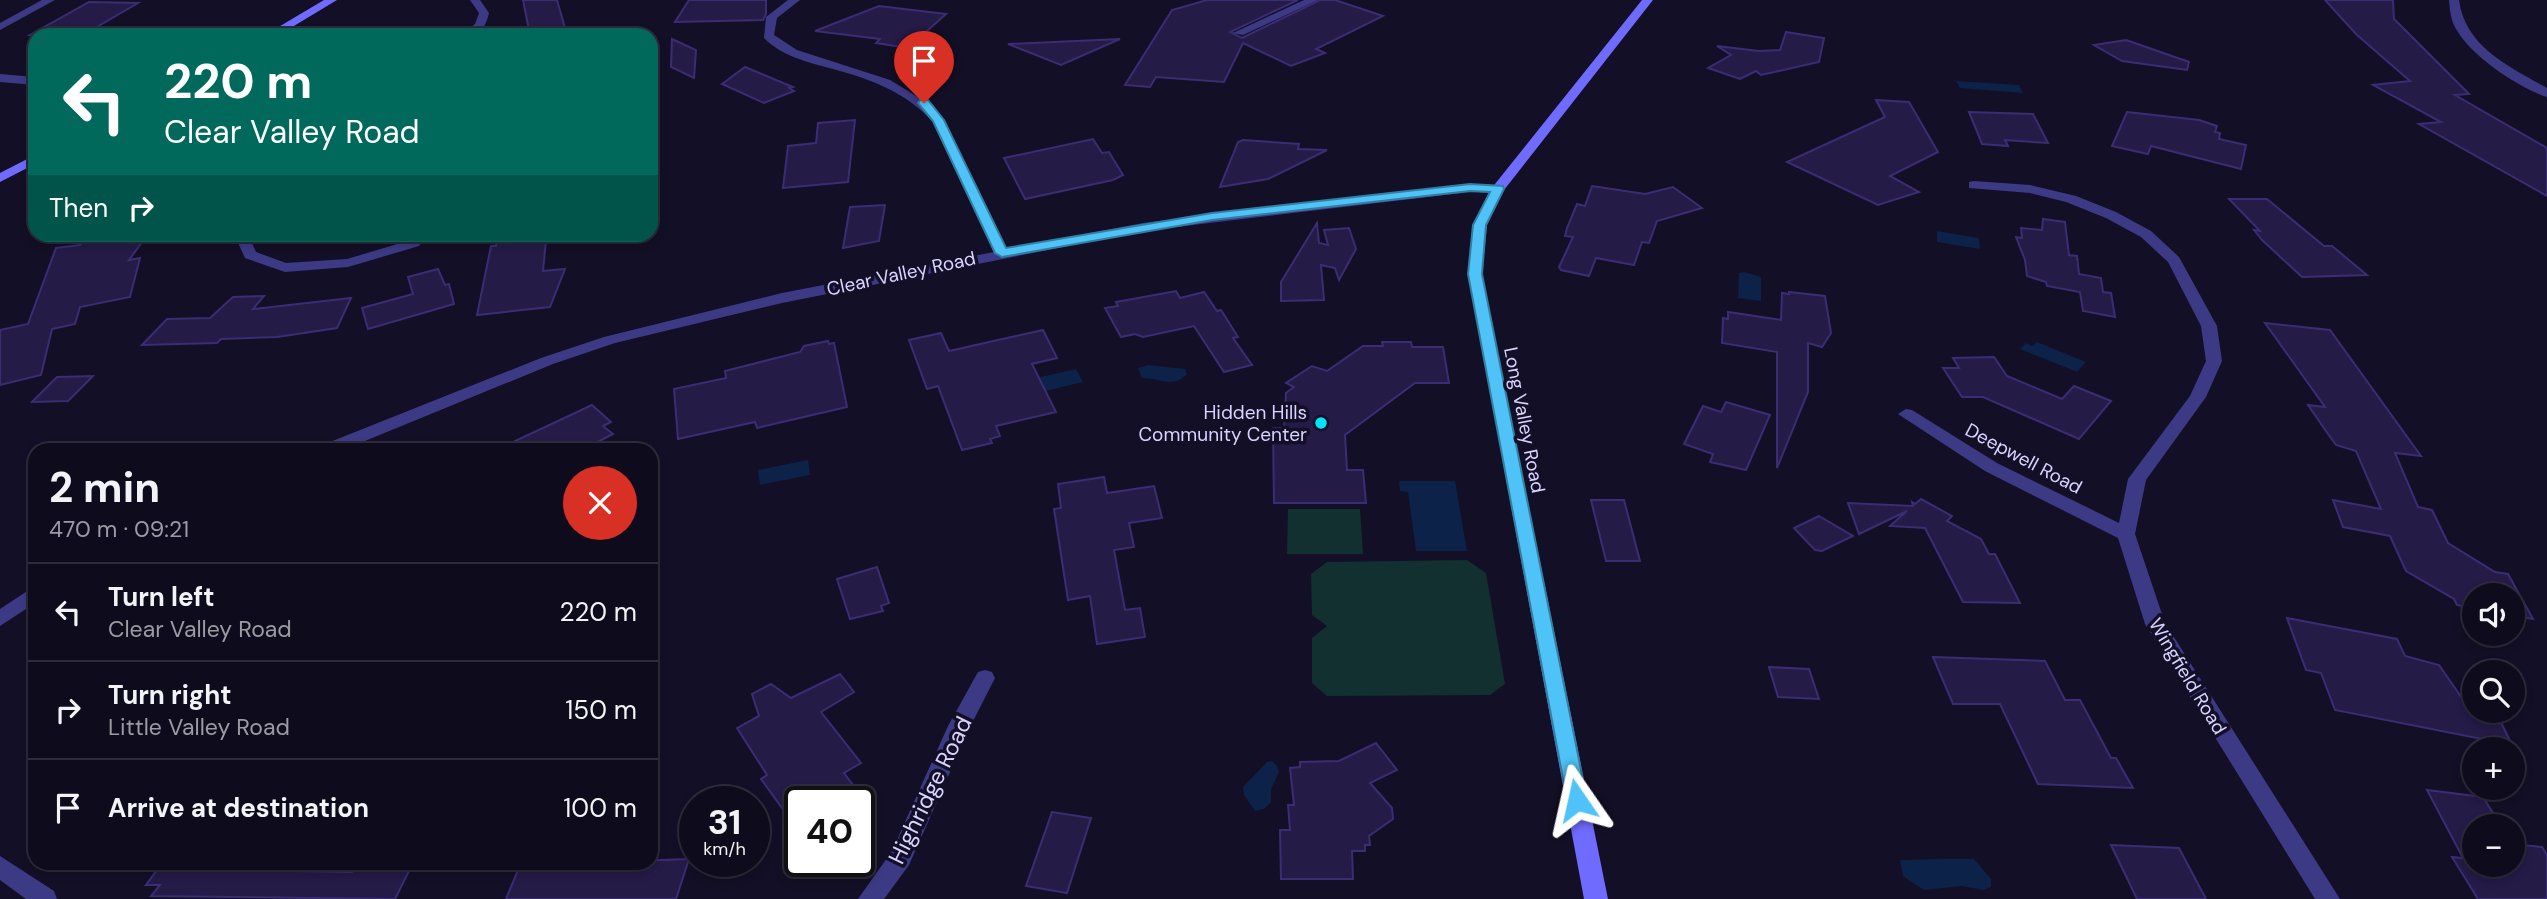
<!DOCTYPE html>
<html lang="en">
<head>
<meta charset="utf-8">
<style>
  body { margin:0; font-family:"DM Sans",sans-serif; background:#171425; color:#f1f3f6; height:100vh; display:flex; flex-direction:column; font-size:26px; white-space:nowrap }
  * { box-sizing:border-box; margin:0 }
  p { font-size:23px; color:#9b9ba3 }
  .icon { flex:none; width:38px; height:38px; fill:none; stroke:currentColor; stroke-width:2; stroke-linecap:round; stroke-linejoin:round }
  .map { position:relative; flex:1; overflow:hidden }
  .panel { position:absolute; left:28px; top:443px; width:630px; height:427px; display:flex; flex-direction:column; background:#0e0b1c; border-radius:21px; box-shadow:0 4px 10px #0003,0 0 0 2px #2e2b3b }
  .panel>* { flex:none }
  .banner { position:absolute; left:28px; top:28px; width:630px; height:214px; border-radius:21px; box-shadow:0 4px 10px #0003,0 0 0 2px #2e2b3b; background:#00695c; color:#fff; overflow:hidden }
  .tools { position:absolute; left:2462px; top:583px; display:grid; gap:14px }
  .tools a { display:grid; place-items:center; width:63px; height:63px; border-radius:50%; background:#0e0b1c; box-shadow:0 4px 10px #0003,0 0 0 2px #2e2b3b; font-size:35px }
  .speed { position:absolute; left:679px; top:786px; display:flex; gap:14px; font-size:35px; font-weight:700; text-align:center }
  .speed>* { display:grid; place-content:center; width:91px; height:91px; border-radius:50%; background:#0e0b1c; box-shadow:0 4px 10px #0003,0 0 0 2px #2e2b3b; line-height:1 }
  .speed small { font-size:18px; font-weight:400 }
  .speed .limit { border:4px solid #111; border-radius:10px; background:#fff; color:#111 }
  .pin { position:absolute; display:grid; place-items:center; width:60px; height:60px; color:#fff; margin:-72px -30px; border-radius:50% 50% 50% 0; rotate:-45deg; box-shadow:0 0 7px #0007 }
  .pin .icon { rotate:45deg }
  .me { position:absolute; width:77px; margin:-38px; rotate:349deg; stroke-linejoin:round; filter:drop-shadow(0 0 5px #0008) }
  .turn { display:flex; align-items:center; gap:24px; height:147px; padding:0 21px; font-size:32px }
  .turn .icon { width:91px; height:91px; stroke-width:2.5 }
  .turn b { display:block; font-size:49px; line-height:60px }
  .then { display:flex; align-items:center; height:66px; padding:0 21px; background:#0003; gap:14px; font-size:26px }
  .round { display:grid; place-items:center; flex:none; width:74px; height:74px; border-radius:37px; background:#171425 }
  .headline { display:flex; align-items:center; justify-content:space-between; height:119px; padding:0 21px }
  h1 { font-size:42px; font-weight:700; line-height:52px }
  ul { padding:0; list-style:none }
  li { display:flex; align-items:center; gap:21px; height:98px; padding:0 21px; border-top:2px solid #2e2b3b }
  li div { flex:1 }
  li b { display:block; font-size:26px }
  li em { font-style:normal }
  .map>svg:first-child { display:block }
  .green { fill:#12302f }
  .water { fill:#0c2248 }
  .building { fill:#241b47; stroke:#3b2d73; stroke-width:2 }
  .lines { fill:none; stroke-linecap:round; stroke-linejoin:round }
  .street { fill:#3d3a85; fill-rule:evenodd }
  .secondary { fill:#6f6bff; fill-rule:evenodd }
  .route { fill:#4fc3f7; stroke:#337fa1; stroke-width:2 }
  .poi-dot { fill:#00e5ff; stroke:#130f26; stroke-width:2.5 }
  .labels { text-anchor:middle; stroke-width:7; stroke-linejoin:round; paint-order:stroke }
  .street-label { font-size:19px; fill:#d9d4ff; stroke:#130f26 }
  .poi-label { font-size:19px; fill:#d9d4ff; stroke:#130f26; text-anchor:end }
  .near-street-label { font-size:23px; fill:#d9d4ff; stroke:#130f26 }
</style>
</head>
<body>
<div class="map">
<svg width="2547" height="899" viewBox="0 0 2547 899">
  <rect width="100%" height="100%" fill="#130f26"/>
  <g class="green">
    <path d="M 1288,509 L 1360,509 L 1363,554 L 1287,554 Z"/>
    <path d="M 1467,560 L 1486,573 L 1505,684 L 1490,695 L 1327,696 L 1312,683 L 1312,638 L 1327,626 L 1312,615 L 1311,574 L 1327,562 Z"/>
  </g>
  <g class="water">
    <path d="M 1956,81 L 2019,85 L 2023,93 L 1960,88 Z"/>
    <path d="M 1937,231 L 1979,238 L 1980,249 L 1937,242 Z"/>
    <path d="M 1744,272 L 1761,277 L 1761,301 L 1738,298 L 1739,273 Z"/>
    <path d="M 2037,342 L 2086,362 L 2077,372 L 2020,349 L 2026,343 L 2032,346 Z"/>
    <path d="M 1148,365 L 1185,369 L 1187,374 C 1172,389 1162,378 1142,378 L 1138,368 Z"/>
    <path d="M 1076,369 L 1083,382 L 1029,395 L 1023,381 Z"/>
    <path d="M 808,460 L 810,475 L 760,485 L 758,470 Z"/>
    <path d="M 1399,481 L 1455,481 L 1467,551 L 1416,551 L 1408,492 L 1400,491 Z"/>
    <path d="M 1267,762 L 1272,761 L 1277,766 L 1279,772 L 1271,789 L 1271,802 L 1264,809 L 1255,811 L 1244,795 L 1243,787 Z"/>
    <path d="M 1940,859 L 1974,859 L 1991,879 L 1991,887 L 1983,890 L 1962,886 L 1924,890 L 1903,876 L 1900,860 Z"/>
  </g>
  <g class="building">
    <path d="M 523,0 L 557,0 L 567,35 L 533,35 L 535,29 L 529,30 Z"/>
    <path d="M 689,0 L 766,0 L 766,14 L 763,20 L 675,22 Z"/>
    <path d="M 1207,0 L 1298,0 L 1230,32 L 1242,38 L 1320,0 L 1335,0 L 1383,16 L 1316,49 L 1325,53 L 1291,66 L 1243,43 L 1224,82 L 1156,77 L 1150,87 L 1125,85 L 1172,10 Z"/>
    <path d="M 2325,0 L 2393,0 L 2394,19 L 2469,94 L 2455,95 L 2547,148 L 2547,196 L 2419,124 L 2441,122 L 2373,85 L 2410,81 L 2357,35 Z"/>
    <path d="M 89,2 L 138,3 L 83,35 L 30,35 Z"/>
    <path d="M 879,6 L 946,14 L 908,48 L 876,43 L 880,39 L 815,31 Z"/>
    <path d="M 1786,32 L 1824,38 L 1819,62 L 1761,75 L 1756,71 L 1740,79 L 1708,68 L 1731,55 L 1717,46 L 1759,51 L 1780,50 Z"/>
    <path d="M 672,39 L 696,50 L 694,78 L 671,67 Z"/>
    <path d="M 1120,39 L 1061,65 L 1008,44 Z"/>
    <path d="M 2126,40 L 2189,62 L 2187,70 L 2122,61 L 2094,45 Z"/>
    <path d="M 745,67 L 793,87 L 789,88 L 794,91 L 764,103 L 722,84 Z"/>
    <path d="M 1876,100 L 1909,102 L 1938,152 L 1890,176 L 1919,192 L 1878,205 L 1787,162 L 1885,117 Z"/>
    <path d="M 1969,112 L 2033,114 L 2048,143 L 2005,140 L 2008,146 L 1982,144 Z"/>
    <path d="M 2127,112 L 2199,120 L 2217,126 L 2215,132 L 2220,133 L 2219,139 L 2246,145 L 2241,169 L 2151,146 L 2148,154 L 2112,146 Z"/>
    <path d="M 855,120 L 848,182 L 783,188 L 788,146 L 816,143 L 818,123 Z"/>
    <path d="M 1093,139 L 1102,153 L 1109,152 L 1123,175 L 1113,180 L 1025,199 L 1004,158 Z"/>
    <path d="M 1243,140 L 1299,144 L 1298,149 L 1327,150 L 1268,179 L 1220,187 L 1238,142 Z"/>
    <path d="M 1592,186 L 1645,194 L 1673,187 L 1702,208 L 1657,221 L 1649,243 L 1642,242 L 1634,265 L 1596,258 L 1589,276 L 1561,270 L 1559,267 L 1573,237 L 1565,236 L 1567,228 L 1577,204 L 1585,206 Z"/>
    <path d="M 2229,199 L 2267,199 L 2324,246 L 2332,246 L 2367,275 L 2302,277 L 2262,240 L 2254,230 L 2260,231 Z"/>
    <path d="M 885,205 L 879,241 L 843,248 L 850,207 Z"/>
    <path d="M 2043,219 L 2065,222 L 2069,255 L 2077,256 L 2079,274 L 2101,278 L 2103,292 L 2111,293 L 2115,317 L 2083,311 L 2080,292 L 2047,286 L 2046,282 L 2027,276 L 2025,260 L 2016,237 L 2022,238 L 2021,228 L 2042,230 Z"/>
    <path d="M 1317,223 L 1319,243 L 1328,245 L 1324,230 L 1349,228 L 1356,249 L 1339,280 L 1335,268 L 1321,265 L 1324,300 L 1281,301 L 1281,282 Z"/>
    <path d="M 88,234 L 148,234 L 129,260 L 140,258 L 130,297 L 80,307 L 75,324 L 52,329 L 41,375 L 0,385 L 0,330 L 28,324 L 56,248 L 80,245 Z"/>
    <path d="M 498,234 L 528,234 L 527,237 L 546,240 L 543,271 L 565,269 L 550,307 L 477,315 L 491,246 L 496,246 Z"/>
    <path d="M 438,269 L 445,285 L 449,284 L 454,304 L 368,329 L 362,308 L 413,294 L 408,277 Z"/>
    <path d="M 1176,291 L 1180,298 L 1204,292 L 1217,311 L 1221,310 L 1238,337 L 1233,338 L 1252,365 L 1224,372 L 1194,326 L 1143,337 L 1135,334 L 1121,337 L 1105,308 L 1118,306 L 1116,302 Z"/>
    <path d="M 1789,292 L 1825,296 L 1831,333 L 1822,347 L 1808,343 L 1808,392 L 1777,468 L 1777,352 L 1722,343 L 1723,318 L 1728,319 L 1728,312 L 1781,320 L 1782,293 L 1789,294 Z"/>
    <path d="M 264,296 L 253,309 L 351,298 L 337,328 L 277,337 L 221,339 L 217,343 L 142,345 L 167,319 L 210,318 L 233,297 Z"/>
    <path d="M 2265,323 L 2330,330 L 2421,456 L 2395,453 L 2418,507 L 2432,510 L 2448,543 L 2495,572 L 2508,574 L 2533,619 L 2513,616 L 2513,595 L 2474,595 L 2474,609 L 2457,605 L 2454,599 L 2406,571 L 2390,536 L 2343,527 L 2333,500 L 2381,509 L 2356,451 L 2336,445 L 2328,434 L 2308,405 L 2325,407 Z"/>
    <path d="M 1043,330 L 1057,358 L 1032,364 L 1056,412 L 996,426 L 1000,436 L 990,439 L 992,443 L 962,450 L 938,386 L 927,389 L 909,340 L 941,333 L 949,351 Z"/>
    <path d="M 828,341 L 829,344 L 834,343 L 847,407 L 757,428 L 755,422 L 678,439 L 674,389 L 726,378 L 725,371 L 800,352 L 804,346 Z"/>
    <path d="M 1382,342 L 1411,342 L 1412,347 L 1443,347 L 1449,383 L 1415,383 L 1345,435 L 1347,470 L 1363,470 L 1366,503 L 1274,503 L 1273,428 L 1284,428 L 1286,393 L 1294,387 L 1286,383 L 1312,366 L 1327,371 L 1363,346 L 1383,346 Z"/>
    <path d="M 1994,357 L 2007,376 L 2062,399 L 2074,386 L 2111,401 L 2079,439 L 1983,397 L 1962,397 L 1943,368 L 1959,368 L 1953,358 Z"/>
    <path d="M 93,376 L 68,401 L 32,402 L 57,377 Z"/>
    <path d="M 1726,402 L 1770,415 L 1746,470 L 1710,462 L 1713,454 L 1684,444 L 1703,406 L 1721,412 Z"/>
    <path d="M 592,405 L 611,422 L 603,426 L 613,434 L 582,450 L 575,444 L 563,450 L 496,450 Z"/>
    <path d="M 1104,477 L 1107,493 L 1154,486 L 1162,518 L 1129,523 L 1134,547 L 1114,550 L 1125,610 L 1140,608 L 1145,637 L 1097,644 L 1090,596 L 1068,600 L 1054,509 L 1061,508 L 1058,484 Z"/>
    <path d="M 1921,499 L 1952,516 L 1947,521 L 1981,539 L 1989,554 L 1995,554 L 2020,603 L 1963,602 L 1925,528 L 1890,526 L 1907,511 L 1859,534 L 1848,503 L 1913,506 L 1912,502 L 1915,504 Z"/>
    <path d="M 1591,500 L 1624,500 L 1640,561 L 1606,561 Z"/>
    <path d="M 1819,516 L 1853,536 L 1822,551 L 1815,550 L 1794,528 Z"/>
    <path d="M 877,567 L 889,603 L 881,606 L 883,611 L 850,619 L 837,579 Z"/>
    <path d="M 2287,618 L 2397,639 L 2405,656 L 2439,665 L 2462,698 L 2474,701 L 2474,710 L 2498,716 L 2512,745 L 2335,710 L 2321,673 L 2306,670 Z"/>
    <path d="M 1933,657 L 2045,661 L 2065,700 L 2080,700 L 2111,758 L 2116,758 L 2133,788 L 2038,784 L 2000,704 L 1953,704 Z"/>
    <path d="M 1769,667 L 1809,669 L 1819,699 L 1778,697 Z"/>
    <path d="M 840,674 L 854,692 L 821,712 L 861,763 L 844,773 L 859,793 L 844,802 L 800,802 L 800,833 L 761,779 L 767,775 L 737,728 L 759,716 L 752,694 L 771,684 L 791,698 Z"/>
    <path d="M 1376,743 L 1397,770 L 1370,783 L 1392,808 L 1393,819 L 1369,836 L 1370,845 L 1365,845 L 1365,851 L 1352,851 L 1353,879 L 1281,879 L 1280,830 L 1290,830 L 1288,805 L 1294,805 L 1290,768 L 1300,767 L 1300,762 L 1339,761 Z"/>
    <path d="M 2427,790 L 2483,797 L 2501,826 L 2474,826 L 2474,864 L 2513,864 L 2513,844 L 2542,847 L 2547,855 L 2547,899 L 2478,899 L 2452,857 L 2463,858 Z"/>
    <path d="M 1052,812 L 1091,818 L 1067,893 L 1026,886 Z"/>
    <path d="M 2111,845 L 2179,848 L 2206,899 L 2137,899 Z"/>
    <path d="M 689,859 L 676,899 L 506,899 L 520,865 Z"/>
    <path d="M 162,863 L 303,863 L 298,871 L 352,872 L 358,863 L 413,863 L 395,899 L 151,896 L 160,885 L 146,885 Z"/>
  </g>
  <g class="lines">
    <g class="street">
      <path d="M 42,0 L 55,0 L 0,30 L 0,23 Z"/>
      <path d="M 470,0 L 480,0 L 489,13 C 485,29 480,35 462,35 L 475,24 L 479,13 Z"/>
      <path d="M 788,0 L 800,0 L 777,18 L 774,35 L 797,50 L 890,80 L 931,105 L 944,120 L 1007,249 L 1143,223 L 1470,184 L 1498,185 L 1505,189 L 1498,193 L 1470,192 L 1143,231 L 782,303 L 615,343 L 553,364 L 343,450 L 317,450 L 320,446 L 541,358 L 604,337 L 782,293 L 994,252 L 932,121 C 905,92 871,79 833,69 C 808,62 783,57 764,38 L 766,17 Z"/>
      <path d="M 1304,0 L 1318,0 L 1243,35 L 1233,33 Z"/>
      <path d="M 2449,0 L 2459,0 C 2465,47 2510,67 2547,88 L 2547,97 C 2519,88 2473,57 2458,32 C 2451,22 2450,12 2449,0 Z"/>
      <path d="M 0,74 L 35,77 L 35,85 L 0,82 Z"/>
      <path d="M 1974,181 L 2030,185 L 2076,196 L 2116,212 L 2151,231 L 2179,257 L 2217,326 L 2222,361 L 2206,397 L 2146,480 L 2135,534 L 2165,623 L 2340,899 L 2315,899 L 2145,624 L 2118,538 L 1985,471 L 1898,414 L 1906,409 L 1912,410 L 1997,463 L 2119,523 L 2128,479 L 2190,396 L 2206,361 L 2201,326 L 2168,262 L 2141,237 L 2106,218 L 2066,202 L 2030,193 L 1969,188 L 1969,182 Z"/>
      <path d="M 234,234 L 248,234 L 256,252 L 286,263 L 347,259 L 414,239 L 421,243 L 419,246 L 348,267 L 285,272 L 245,258 Z"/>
      <path d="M 35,586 L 35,603 L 0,626 L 0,609 Z"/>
      <path d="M 985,670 L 992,672 L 995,678 L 970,727 L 909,865 L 884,899 L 858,899 L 892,851 L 948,726 L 978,672 Z"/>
      <path d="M 0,856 L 54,891 L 57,899 L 26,899 L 0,880 Z"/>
    </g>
    <g class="secondary">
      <path d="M 324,0 L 337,0 L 279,35 L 265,35 Z"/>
      <path d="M 1642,0 L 1653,0 L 1504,190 L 1487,225 L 1482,274 L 1608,899 L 1584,899 L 1468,274 L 1473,225 L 1491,189 Z"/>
      <path d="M 35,155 L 35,164 L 0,182 L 0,173 Z"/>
    </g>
  </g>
  <path class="route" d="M 920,100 L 928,100 L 944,120 L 1006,248 L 1212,213 L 1470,184 L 1503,186 L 1504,189 L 1486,225 L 1482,274 L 1587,800 L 1584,806 L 1577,809 L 1570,806 L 1567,800 L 1468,274 L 1473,225 L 1490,192 L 1470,191 L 1212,220 L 1002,257 L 995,253 L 933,121 L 918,103 Z"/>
  <circle class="poi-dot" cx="1321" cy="423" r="7"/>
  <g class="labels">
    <g class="street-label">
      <text transform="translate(901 273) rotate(-12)" y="7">Clear Valley Road</text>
      <text transform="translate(1525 420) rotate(79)" y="7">Long Valley Road</text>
      <text transform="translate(2024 458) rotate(28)" y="7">Deepwell Road</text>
      <text transform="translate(2188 676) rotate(59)" y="7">Wingfield Road</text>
    </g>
    <g class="poi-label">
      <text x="1307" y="419">Hidden Hills<tspan x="1307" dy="22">Community Center</tspan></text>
    </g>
    <g class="near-street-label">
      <text transform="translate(930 790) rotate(-64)" y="8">Highridge Road</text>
    </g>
  </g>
</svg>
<div class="tools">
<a><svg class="icon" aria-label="sound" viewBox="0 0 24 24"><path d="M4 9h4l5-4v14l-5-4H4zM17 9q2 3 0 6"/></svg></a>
<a><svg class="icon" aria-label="search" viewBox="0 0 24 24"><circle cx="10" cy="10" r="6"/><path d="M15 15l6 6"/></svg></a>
<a>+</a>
<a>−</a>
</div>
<div class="speed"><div>31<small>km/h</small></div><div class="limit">40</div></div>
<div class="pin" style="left:924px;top:103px;background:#d93025"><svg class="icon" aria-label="arrive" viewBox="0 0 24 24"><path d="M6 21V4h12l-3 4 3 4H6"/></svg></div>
<svg class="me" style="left:1577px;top:800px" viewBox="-20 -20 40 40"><path d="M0-17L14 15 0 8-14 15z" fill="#4fc3f7" stroke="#fff" stroke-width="4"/></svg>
<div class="banner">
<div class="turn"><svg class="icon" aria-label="left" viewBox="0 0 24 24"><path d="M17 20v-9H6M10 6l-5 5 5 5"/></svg><div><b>220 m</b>Clear Valley Road</div></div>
<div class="then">Then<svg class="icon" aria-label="right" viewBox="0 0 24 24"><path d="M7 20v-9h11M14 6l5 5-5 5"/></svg></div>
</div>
<section class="panel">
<div class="headline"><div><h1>2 min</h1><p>470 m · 09:21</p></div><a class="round" style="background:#d93025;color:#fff"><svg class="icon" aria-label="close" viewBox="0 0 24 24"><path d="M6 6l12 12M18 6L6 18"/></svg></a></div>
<ul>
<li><svg class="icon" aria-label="left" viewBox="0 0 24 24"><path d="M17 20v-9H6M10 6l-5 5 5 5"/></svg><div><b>Turn left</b><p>Clear Valley Road</p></div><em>220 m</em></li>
<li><svg class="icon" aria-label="right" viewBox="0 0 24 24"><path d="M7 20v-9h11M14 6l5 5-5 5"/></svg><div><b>Turn right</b><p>Little Valley Road</p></div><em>150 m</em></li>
<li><svg class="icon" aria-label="arrive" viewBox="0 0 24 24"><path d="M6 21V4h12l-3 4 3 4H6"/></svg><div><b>Arrive at destination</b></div><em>100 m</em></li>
</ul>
</section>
</div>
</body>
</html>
